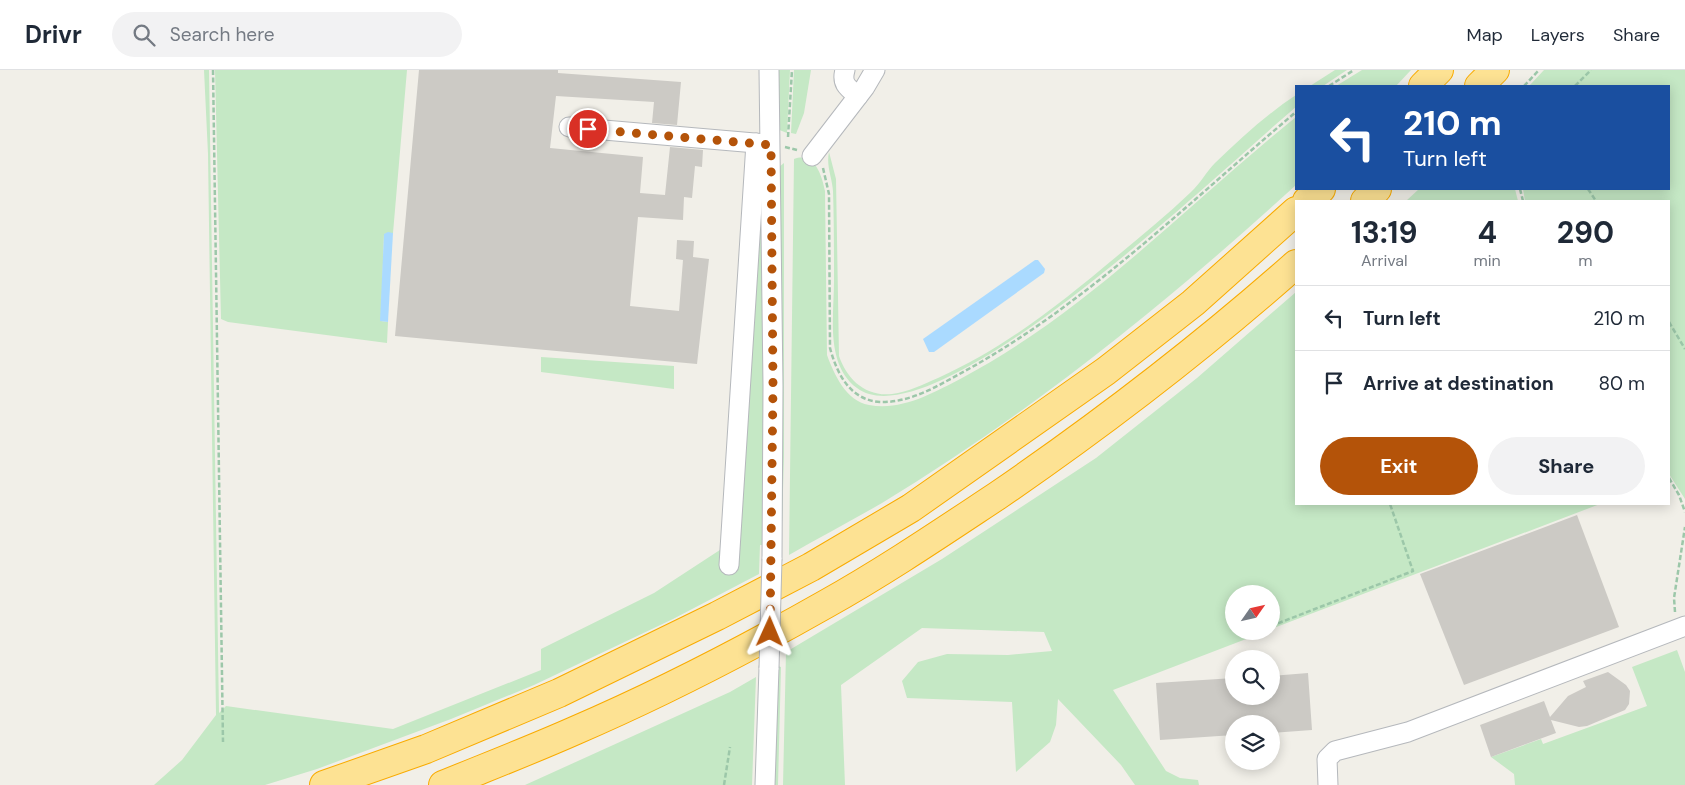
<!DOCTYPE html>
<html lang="en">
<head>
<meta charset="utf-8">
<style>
  body { margin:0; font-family:"DM Sans",sans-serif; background:#f2f2f3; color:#1f2937; height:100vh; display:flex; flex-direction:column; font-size:19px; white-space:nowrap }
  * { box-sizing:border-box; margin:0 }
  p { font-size:16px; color:#747a83 }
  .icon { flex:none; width:28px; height:28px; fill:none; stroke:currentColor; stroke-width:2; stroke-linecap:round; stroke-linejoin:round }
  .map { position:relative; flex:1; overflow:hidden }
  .side { position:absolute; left:1295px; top:130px; width:375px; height:305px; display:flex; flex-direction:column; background:#fff; border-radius:0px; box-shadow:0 2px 12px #0003 }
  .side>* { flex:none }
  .guide { position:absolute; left:1295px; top:15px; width:375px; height:105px; border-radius:0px; box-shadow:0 2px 12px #0003; background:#1a4fa0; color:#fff; overflow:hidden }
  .needle { width:32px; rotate:56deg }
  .buttons { position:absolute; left:1225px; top:515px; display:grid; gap:10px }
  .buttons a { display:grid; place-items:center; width:55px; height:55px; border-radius:50%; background:#fff; box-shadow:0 2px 12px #0003; font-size:25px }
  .pin { position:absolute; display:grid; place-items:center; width:42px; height:42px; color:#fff; margin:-21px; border:2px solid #fff; border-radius:50%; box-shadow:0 1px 5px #0007 }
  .me { position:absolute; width:55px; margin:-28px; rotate:1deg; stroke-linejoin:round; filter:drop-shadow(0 0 4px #0008) }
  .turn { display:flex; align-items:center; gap:18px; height:105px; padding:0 25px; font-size:22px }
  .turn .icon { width:65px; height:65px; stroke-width:2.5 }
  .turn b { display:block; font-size:35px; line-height:42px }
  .eta { display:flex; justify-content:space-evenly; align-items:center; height:85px; text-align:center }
  .eta b { font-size:30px; font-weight:700; line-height:35px }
  .cta { display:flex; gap:10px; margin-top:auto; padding:10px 25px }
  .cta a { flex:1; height:58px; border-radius:30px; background:#b45309; color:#fff; font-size:20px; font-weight:700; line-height:58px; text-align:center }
  .cta a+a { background:#f2f2f3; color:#1f2937 }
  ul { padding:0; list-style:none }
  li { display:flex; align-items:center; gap:15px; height:65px; padding:0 25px; border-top:1px solid #e0e1e3 }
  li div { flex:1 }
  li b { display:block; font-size:19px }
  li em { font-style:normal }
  header { display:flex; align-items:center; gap:30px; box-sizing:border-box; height:70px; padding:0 25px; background:#fff; border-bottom:1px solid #e0e1e3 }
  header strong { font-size:24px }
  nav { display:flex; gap:28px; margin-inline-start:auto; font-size:18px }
  .search { width:350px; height:45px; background:#f2f2f3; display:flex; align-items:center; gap:12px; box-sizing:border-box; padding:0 18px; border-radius:28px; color:#747a83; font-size:19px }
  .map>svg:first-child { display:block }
  .green { fill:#c5e8c5 }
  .water { fill:#aadaff }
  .building { fill:#cccac5 }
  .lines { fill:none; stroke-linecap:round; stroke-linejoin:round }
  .minor-casing { stroke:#b5b8bc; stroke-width:21 }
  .highway-casing { stroke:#f9ab00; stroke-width:30 }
  .path { stroke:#9cc7a9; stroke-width:2.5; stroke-dasharray:5 2.5; stroke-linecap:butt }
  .minor { stroke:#fff; stroke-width:19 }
  .highway { stroke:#fde293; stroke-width:28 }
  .minor-bridge-casing { stroke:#b5b8bc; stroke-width:21; stroke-linecap:butt }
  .minor-bridge { stroke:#fff; stroke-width:19 }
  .route { stroke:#b45309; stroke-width:9; stroke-dasharray:0 16.2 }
</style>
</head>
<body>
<header>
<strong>Drivr</strong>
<div class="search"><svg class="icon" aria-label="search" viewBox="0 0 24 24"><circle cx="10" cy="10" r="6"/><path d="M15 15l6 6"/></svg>Search here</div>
<nav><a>Map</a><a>Layers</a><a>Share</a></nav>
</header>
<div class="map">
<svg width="1685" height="715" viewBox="0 0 1685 715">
  <rect width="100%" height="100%" fill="#f1efe8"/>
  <g class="green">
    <path d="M 204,0 L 209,0 L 219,643 L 226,636 L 393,659 L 541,600 L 541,579 L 654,523 L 726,476 L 761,88 L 765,291 L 764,475 L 760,475 L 759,504 L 673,549 L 534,615 L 451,649 L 317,699 L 265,715 L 154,715 L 182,690 L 216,645 L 208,84 Z"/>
    <path d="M 215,0 L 407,0 L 393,163 L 384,164 L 381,251 L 388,252 L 387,273 L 228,252 L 221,249 Z"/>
    <path d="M 776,0 L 790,0 L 787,63 L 777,59 Z"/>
    <path d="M 794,0 L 811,0 L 804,43 L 796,64 L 791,63 Z"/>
    <path d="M 1335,0 L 1347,0 L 1323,16 L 1310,16 Z"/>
    <path d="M 1362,0 L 1411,0 L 1396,16 L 1336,16 Z"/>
    <path d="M 1544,0 L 1685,0 L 1685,429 L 1669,404 L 1669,131 L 1525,131 L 1523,119 L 1669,119 L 1669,16 L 1529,16 Z"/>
    <path d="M 1296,25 L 1296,37 C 1232,90 935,377 857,318 C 825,294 834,246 834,211 C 834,181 834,150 833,121 C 832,107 826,96 829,82 L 836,109 L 839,286 C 847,309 865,327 892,324 C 908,322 924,314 938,308 C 1005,278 1061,233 1116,187 C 1141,166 1167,145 1191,122 C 1200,114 1206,102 1215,93 C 1240,69 1267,44 1296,25 Z"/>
    <path d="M 1296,47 L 1296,115 C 1168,232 1031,343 882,433 C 851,451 820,467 789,485 L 794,89 C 815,81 822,106 825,121 L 827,285 C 834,304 846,331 869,335 C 902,341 933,323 962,308 C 1088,241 1186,136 1296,47 Z"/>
    <path d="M 784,93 L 784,386 L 781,487 L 779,97 Z"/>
    <path d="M 1419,119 L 1515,119 L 1518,131 L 1406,131 Z"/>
    <path d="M 1296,222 L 1296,434 L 1600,434 L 1271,559 L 1271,524 L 1234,524 L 1234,561 L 1267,561 L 1113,620 L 1166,701 L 1180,708 L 1198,710 L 1199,715 L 1135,715 L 1121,695 L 1058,629 L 1056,655 L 1050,672 L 1016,702 L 1012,632 L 907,628 L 902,611 L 918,592 L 947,584 L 1008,585 L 1052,581 L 1044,562 L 922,558 L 841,615 L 845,715 L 783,715 L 786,582 L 942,489 L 1096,388 L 1197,308 Z"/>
    <path d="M 541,287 L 674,296 L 674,319 L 541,302 Z"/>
    <path d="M 1677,580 L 1685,602 L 1685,715 L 1515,715 L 1514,704 L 1491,687 L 1541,669 L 1543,674 L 1647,636 L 1632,597 Z"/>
    <path d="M 777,596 L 781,597 L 778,715 L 773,715 Z"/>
    <path d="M 756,607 L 752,715 L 525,715 L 730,622 Z"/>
  </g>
  <g class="water">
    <path d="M 388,162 L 393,163 L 388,252 L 380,251 L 384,164 Z"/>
    <path d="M 1035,190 L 1038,190 L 1045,199 L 1044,203 L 934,282 L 929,282 L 923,269 Z"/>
  </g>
  <g class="building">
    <path d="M 419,0 L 558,0 L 558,3 L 681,12 L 677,55 L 652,53 L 654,32 L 556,26 L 550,78 L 643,87 L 640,123 L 665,125 L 670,77 L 703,80 L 702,97 L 695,96 L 692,128 L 684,127 L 683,150 L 638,147 L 630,236 L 679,241 L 683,190 L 676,189 L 677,170 L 694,171 L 693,187 L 709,189 L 697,294 L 395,266 Z"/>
    <path d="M 1577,445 L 1619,557 L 1464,615 L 1420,504 Z"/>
    <path d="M 1608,602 L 1626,615 L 1630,621 L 1629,634 L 1625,640 L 1587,656 L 1579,657 L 1551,650 L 1556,663 L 1491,687 L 1480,655 L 1544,631 L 1550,647 L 1568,626 L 1586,617 L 1583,611 Z"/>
    <path d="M 1308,603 L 1312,660 L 1271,663 L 1271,654 L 1234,654 L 1234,665 L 1160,670 L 1156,613 L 1234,608 L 1234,626 L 1271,626 L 1271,606 Z"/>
  </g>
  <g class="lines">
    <defs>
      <g id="minor">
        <path d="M 769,0 L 773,316 L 772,489"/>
        <path d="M 845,0 C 841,14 848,18 858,26"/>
        <path d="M 569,57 L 767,74"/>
        <path d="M 812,86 L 865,17 L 875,0"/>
        <path d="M 729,495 L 756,73"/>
        <path d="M 765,715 L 769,598"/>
        <path d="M 1328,715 L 1327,689 L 1335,681 L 1408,662 L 1685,556"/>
      </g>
      <g id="highway">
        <path d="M 1423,16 L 1439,0"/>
        <path d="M 1479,16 L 1495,0"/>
        <path d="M 1307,131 L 1321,119"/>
        <path d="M 1365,131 L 1377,119"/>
        <path d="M 324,715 L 426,679 L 559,623 L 717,546 L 811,497 L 911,438 L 1106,301 L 1193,233 L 1296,141"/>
        <path d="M 443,715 C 487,697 531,680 574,661 C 660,624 745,580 826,534 C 885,501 941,463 997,426 C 1102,354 1201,278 1296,194"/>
      </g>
    </defs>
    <use href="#minor" class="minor-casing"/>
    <use href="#highway" class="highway-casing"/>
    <g class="path">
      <path d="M 213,0 L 223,672"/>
      <path d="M 1329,16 L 1354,0"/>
      <path d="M 1524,16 L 1539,0"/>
      <path d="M 1575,16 L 1591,0"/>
      <path d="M 788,67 L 792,0"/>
      <path d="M 785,77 L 797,80"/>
      <path d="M 823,98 L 829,124 L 830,278 C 837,304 850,330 880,332 C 911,333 939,315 965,301 C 1088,233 1189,132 1296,42"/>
      <path d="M 1520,119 L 1523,131"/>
      <path d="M 1588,119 L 1596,131"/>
      <path d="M 1669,252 L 1685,279"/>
      <path d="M 1669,408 L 1679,425 L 1685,442"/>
      <path d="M 1675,542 L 1674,528 L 1685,457"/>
      <path d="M 1271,556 L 1413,501 L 1390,434"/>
      <path d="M 1253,564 L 1259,561"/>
      <path d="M 724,715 L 730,677"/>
    </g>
    <use href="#minor" class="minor"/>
    <use href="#highway" class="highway"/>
    <defs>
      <path id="minor-bridge" d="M 769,598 L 772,489"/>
    </defs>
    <use href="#minor-bridge" class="minor-bridge-casing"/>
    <use href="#minor-bridge" class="minor-bridge"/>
  </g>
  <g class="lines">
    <path class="route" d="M 588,59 L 771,75 L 773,316 L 770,562"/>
  </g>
</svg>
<div class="buttons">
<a><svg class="needle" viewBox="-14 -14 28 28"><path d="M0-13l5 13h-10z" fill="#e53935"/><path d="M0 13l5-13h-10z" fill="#747a83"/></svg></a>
<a><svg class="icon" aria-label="search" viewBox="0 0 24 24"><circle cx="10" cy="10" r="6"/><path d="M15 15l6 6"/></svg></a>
<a><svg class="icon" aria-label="layers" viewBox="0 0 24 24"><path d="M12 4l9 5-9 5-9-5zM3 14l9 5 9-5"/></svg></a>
</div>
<div class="pin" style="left:588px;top:59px;background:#d93025"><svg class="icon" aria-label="arrive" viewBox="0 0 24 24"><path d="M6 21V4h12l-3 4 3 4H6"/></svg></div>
<svg class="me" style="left:770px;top:562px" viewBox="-20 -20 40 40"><path d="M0-17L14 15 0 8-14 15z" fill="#b45309" stroke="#fff" stroke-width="4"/></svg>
<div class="guide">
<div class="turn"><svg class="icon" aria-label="left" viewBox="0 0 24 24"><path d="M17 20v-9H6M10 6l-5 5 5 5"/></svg><div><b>210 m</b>Turn left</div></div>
</div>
<section class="side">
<div class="eta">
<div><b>13:19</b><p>Arrival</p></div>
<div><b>4</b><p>min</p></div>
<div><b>290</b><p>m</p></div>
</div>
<ul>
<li><svg class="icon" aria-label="left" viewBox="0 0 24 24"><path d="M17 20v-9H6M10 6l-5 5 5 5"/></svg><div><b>Turn left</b></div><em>210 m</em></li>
<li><svg class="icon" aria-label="arrive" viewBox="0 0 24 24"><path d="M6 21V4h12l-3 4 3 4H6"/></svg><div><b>Arrive at destination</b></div><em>80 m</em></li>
</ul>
<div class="cta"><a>Exit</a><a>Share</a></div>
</section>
</div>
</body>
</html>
